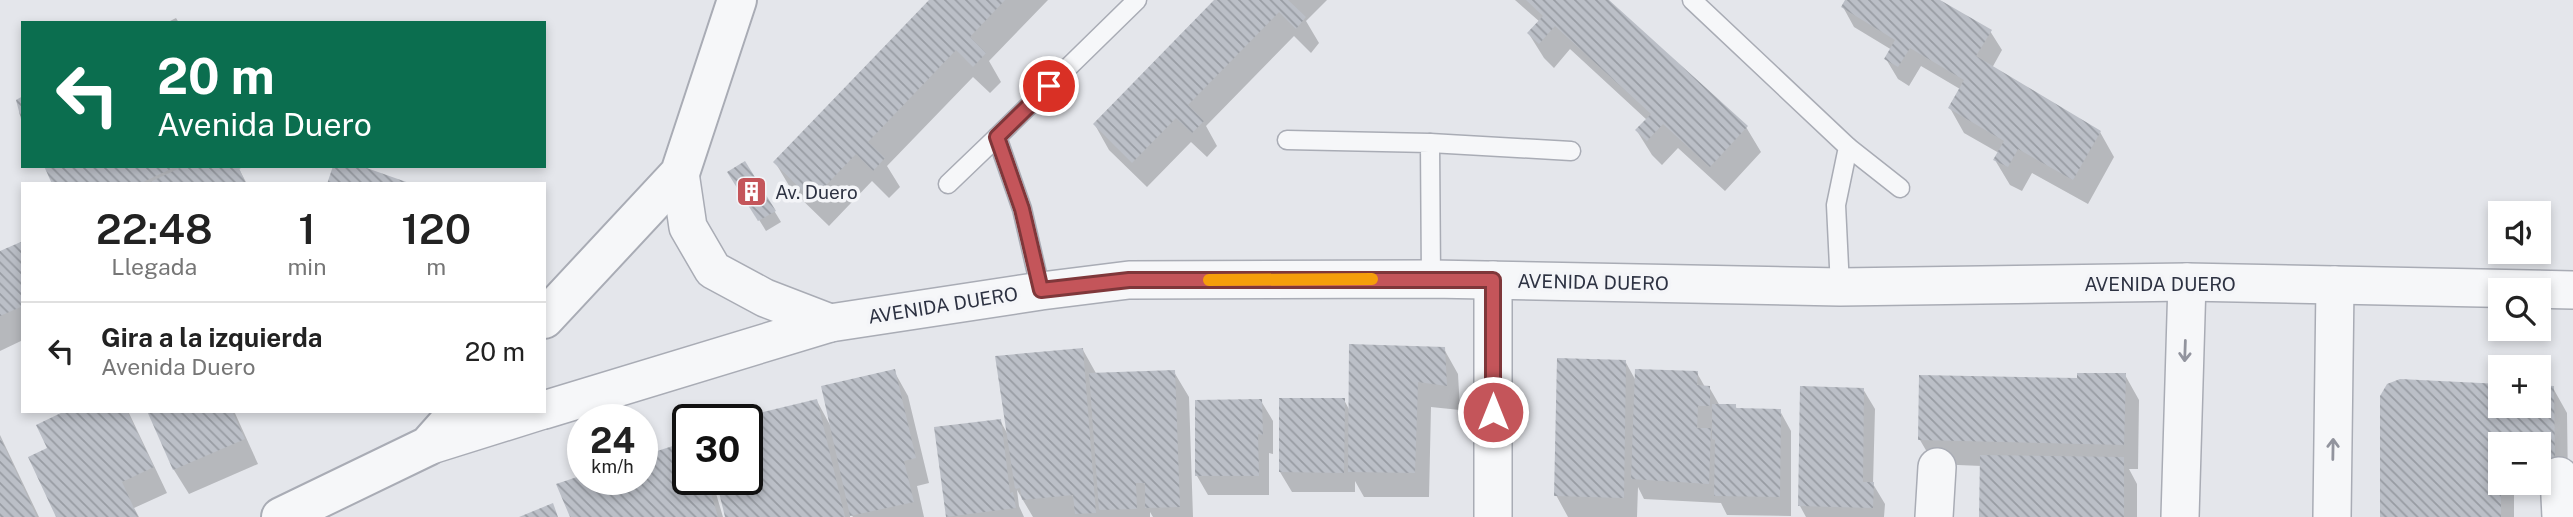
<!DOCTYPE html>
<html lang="es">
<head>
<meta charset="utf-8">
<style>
  body { margin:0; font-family:"Public Sans",sans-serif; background:#f6f6f6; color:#222; height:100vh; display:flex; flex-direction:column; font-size:26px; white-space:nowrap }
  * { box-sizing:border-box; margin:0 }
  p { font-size:23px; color:#767676 }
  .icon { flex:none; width:38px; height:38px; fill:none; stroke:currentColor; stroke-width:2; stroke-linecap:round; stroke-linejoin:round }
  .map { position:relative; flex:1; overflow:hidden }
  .side { position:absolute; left:21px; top:182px; width:525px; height:231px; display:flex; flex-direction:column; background:#fff; border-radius:0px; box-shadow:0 4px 10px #0003 }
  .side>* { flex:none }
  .top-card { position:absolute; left:21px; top:21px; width:525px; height:147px; border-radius:0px; box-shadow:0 4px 10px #0003; background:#0b6e4f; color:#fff; overflow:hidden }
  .fabs { position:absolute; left:2488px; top:201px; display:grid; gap:14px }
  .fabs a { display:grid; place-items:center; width:63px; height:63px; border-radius:0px; background:#fff; box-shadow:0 4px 10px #0003; font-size:35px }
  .speed { position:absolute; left:567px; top:404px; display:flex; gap:14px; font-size:35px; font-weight:700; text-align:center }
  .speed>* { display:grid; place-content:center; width:91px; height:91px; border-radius:50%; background:#fff; box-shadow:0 4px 10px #0003; line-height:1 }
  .speed small { font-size:18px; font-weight:400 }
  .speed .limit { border:4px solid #111; border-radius:10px; background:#fff; color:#111 }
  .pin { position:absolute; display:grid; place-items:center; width:60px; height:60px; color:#fff; margin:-30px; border:4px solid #fff; border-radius:50%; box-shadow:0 2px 7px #0007 }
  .me { position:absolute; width:77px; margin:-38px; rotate:0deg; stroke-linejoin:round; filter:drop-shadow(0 0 5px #0008) }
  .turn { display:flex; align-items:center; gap:24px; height:147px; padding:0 21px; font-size:32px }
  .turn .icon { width:91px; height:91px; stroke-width:2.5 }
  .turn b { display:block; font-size:49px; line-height:60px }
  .eta { display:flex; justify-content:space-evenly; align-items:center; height:119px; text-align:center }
  .eta b { font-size:42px; font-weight:600; line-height:49px }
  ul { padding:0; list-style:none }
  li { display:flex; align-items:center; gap:21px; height:98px; padding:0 21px; border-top:2px solid #e0e0e0 }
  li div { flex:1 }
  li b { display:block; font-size:26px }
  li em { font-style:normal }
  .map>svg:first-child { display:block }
  .shadow { fill:#0003; fill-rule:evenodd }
  .building { fill:url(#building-back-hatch) }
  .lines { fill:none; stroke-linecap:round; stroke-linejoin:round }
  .service-casing { stroke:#a9acb5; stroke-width:21 }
  .minor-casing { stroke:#a9acb5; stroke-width:40 }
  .tertiary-casing { stroke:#a9acb5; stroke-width:42 }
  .service { stroke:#f6f7f9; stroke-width:18 }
  .minor { stroke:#f6f7f9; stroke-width:37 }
  .tertiary { stroke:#f6f7f9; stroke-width:38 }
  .oneway { stroke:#92949e }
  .route-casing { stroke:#7f373a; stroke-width:18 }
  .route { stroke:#c4555a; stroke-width:12 }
  .slow { stroke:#f59e0b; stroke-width:12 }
  .labels { text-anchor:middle; stroke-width:7; stroke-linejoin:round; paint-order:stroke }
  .poi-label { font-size:19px; fill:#2d3242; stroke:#f4f5f8; text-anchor:start }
  .street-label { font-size:19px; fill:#2d3242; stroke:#f4f5f8 }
</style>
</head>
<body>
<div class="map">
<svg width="2573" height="517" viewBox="0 0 2573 517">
  <defs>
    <pattern id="building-back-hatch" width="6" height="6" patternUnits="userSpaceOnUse" patternTransform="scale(1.75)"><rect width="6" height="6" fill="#bbbfc7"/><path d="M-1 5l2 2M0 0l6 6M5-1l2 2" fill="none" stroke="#989ca3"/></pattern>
  </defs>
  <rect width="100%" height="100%" fill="#e4e6eb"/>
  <g class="shadow">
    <path d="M 932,0 L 1048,0 L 989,61 L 1001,82 L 990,93 L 973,77 L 887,166 L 900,187 L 889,198 L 872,181 L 829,226 L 791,189 L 775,162 Z"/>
    <path d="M 1216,0 L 1327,0 L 1306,21 L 1319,43 L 1311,53 L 1294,36 L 1206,126 L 1217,146 L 1207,157 L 1191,142 L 1147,187 L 1109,150 L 1095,125 Z"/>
    <path d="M 1515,0 L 1606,0 L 1746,127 L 1761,152 L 1725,191 L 1678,148 L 1662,165 L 1652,155 L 1637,131 L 1647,120 L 1570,49 L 1554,68 L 1544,58 L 1529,34 L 1540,22 Z"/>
    <path d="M 1847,0 L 1936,0 L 1990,31 L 2002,50 L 1992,68 L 2100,132 L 2114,157 L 2088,204 L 2032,173 L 2022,191 L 2010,185 L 1995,160 L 1999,153 L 1964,133 L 1950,108 L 1960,89 L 1921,66 L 1909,86 L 1898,79 L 1886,59 L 1892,50 L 1854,27 L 1843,7 Z"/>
    <path d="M 176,18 L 179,23 L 166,23 Z"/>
    <path d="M 745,163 L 781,222 L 766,231 L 730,173 Z"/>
    <path d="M 45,166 L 245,166 L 239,169 L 247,184 L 54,184 Z"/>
    <path d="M 23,243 L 23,340 L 0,351 L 0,253 Z"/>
    <path d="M 1444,349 L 1458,374 L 1460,410 L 1431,407 L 1429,497 L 1364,497 L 1355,481 L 1355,492 L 1292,492 L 1280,472 L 1344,400 L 1350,411 Z"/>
    <path d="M 1083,350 L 1097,375 L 1174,372 L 1189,397 L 1193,517 L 1153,517 L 1150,512 L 1150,517 L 1033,517 L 1017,490 L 1019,506 L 1024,517 L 948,517 L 1000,420 L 1008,435 Z"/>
    <path d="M 1625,361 L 1636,381 L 1697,373 L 1705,387 L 1709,387 L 1720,406 L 1735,406 L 1738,410 L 1780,411 L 1791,431 L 1791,516 L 1727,515 L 1721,503 L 1644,499 L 1638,487 L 1637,517 L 1568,517 L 1556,495 Z"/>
    <path d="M 894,371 L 908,396 L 929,483 L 917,486 L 924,517 L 853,517 L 850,513 L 850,517 L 727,517 L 718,480 L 747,480 L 762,437 L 817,401 L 830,425 Z"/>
    <path d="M 2125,375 L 2139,400 L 2138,469 L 2129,469 L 2137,484 L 2137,517 L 1981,517 L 1982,466 L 1934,464 L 1920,440 L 2079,380 Z"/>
    <path d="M 2553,388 L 2567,413 L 2568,486 L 2514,485 L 2514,517 L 2382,517 L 2501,406 L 2539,406 ZM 2501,444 L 2539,444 L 2539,483 L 2501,483 Z"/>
    <path d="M 1863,389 L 1875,409 L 1873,484 L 1885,504 L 1884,517 L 1806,517 L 1800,506 Z"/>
    <path d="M 1261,401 L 1273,421 L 1273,454 L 1269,453 L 1269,495 L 1208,495 L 1197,476 Z"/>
    <path d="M 69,411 L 128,411 L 167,493 L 134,508 L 139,517 L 58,517 L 49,449 Z"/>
    <path d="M 149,411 L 234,411 L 258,464 L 189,494 L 174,470 Z"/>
    <path d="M 0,435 L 39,517 L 0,517 Z"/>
    <path d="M 583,480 L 712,480 L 723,517 L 572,517 Z"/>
  </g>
  <g class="building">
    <path d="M 929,0 L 1005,0 L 970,37 L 986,53 L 973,67 L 956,50 L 868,142 L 885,158 L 873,171 L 856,154 L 812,200 L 773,162 Z"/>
    <path d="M 1214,0 L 1288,0 L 1306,17 L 1296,29 L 1279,12 L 1188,105 L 1204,121 L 1192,133 L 1176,118 L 1132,163 L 1093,124 Z"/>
    <path d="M 1526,0 L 1609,0 L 1748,126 L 1710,167 L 1663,124 L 1647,141 L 1635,130 L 1651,114 L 1555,26 L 1539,44 L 1527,33 L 1543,16 Z"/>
    <path d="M 1845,0 L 1940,0 L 1992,30 L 1976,56 L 2101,131 L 2073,180 L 2018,149 L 2008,167 L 1993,160 L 2004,141 L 1948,108 L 1964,80 L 1910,48 L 1898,67 L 1884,59 L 1895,40 L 1841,7 Z"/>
    <path d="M 23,96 L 23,123 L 22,123 L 16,100 Z"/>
    <path d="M 745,161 L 776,211 L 758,221 L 727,172 Z"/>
    <path d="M 44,166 L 177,166 L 139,184 L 52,184 Z"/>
    <path d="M 184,166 L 238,166 L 246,184 L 146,184 Z"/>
    <path d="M 333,166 L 361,166 L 412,184 L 327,184 Z"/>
    <path d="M 23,241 L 23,306 L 0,316 L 0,251 Z"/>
    <path d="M 1349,344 L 1445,347 L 1447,386 L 1418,382 L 1415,473 L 1348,472 Z"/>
    <path d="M 1083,348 L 1096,513 L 1075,514 L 1073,495 L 1022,500 L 1020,488 L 1015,489 L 995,356 Z"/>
    <path d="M 1557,358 L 1626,360 L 1624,498 L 1554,496 Z"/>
    <path d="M 895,369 L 916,458 L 904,461 L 914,502 L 850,516 L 821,386 Z"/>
    <path d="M 1635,369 L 1698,371 L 1697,385 L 1710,386 L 1710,406 L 1698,406 L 1697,428 L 1711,428 L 1709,484 L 1631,479 Z"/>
    <path d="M 1175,370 L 1180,507 L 1145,508 L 1145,483 L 1136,483 L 1137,509 L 1099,510 L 1089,373 Z"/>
    <path d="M 2077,373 L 2126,373 L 2124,445 L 1918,440 L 1919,375 L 2077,378 Z"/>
    <path d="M 2400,379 L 2501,384 L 2501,406 L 2539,406 L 2539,385 L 2554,386 L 2555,461 L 2539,461 L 2539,444 L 2501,444 L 2501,517 L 2380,517 L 2380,396 L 2387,384 Z"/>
    <path d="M 1800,386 L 1864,388 L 1863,482 L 1874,482 L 1873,508 L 1798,506 Z"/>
    <path d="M 1279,398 L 1345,398 L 1344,473 L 1279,472 Z"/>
    <path d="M 817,399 L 845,517 L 725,517 L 716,480 L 747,480 L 747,439 L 760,436 L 755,414 Z"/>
    <path d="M 1262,399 L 1263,435 L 1258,434 L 1259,476 L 1195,476 L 1195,400 Z"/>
    <path d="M 1712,404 L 1736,404 L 1736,408 L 1781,409 L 1780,497 L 1714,496 L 1715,440 L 1712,439 Z"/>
    <path d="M 65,411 L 127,411 L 154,467 L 122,482 L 138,517 L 56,517 L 28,457 L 47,448 L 36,425 Z"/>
    <path d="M 147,411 L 232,411 L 245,439 L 173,470 Z"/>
    <path d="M 1001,419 L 1010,493 L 1013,492 L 1016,508 L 946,517 L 934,427 Z"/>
    <path d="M 0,437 L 37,517 L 0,517 Z"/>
    <path d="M 688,441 L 688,480 L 707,480 L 718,517 L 570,517 L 556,484 L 583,475 L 583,480 L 642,480 L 642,456 Z"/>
    <path d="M 1980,455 L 2124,457 L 2124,517 L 1979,517 Z"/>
    <path d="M 553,503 L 558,517 L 519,517 Z"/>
  </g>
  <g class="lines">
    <defs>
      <g id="service">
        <path d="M 1692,0 L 1848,147 L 1836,205 L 1840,287"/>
        <path d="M 997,137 L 1137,0"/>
        <path d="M 1287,140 L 1430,143 L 1431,279"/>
        <path d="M 1430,143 L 1571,151"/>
        <path d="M 1848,147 L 1900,188"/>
        <path d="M 948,184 L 997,137 L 1022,209 L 1041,291"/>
      </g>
      <g id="minor">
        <path d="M 680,173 L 688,227 L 713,270 L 765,298 L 830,323"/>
        <path d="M 544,410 L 830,323 L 1041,291 L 1129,280 L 1431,279 L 1840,287 L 2187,282 L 2573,290"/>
        <path d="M 428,446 L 540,411"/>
        <path d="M 2559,476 L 2561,517"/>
        <path d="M 1493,517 L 1493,280"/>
        <path d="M 1934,517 L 1937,467"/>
        <path d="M 2180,517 L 2187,282"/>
        <path d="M 2332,517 L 2335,285"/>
      </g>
      <g id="tertiary">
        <path d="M 544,319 L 680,173 L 737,0"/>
        <path d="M 281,517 L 428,446 L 459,411"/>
      </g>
    </defs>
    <use href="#service" class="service-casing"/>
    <use href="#minor" class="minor-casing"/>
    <use href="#tertiary" class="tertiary-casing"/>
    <use href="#service" class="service"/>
    <use href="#minor" class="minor"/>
    <use href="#tertiary" class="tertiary"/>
  </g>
  <defs><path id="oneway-shaft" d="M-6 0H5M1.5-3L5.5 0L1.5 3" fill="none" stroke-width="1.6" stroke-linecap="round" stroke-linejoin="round" transform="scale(1.75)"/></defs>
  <g class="oneway">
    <use href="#oneway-shaft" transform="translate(2185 351) rotate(92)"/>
    <use href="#oneway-shaft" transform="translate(2333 449) rotate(-89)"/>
  </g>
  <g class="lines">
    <defs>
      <path id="route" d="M 1049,86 L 997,137 L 1022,209 L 1041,290 L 1129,280 L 1493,280 L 1493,412"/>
    </defs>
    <use href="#route" class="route-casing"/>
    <use href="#route" class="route"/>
    <path class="slow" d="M 1209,280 L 1372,279"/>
  </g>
  <defs>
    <symbol id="building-square" viewBox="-11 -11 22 22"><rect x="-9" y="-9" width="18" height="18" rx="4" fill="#c4555a" stroke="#f4f5f8"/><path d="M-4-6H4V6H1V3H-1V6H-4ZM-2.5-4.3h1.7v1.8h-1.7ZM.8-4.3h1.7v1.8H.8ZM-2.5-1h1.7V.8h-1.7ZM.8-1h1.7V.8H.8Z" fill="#fff"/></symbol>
  </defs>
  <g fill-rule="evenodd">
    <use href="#building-square" x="734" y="174" width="35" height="35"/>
  </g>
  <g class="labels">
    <g class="poi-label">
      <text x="775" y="199">Av. Duero</text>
    </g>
    <g class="street-label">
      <text transform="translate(1593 282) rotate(1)" y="7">AVENIDA DUERO</text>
      <text x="2160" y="291">AVENIDA DUERO</text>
      <text transform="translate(943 305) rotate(-9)" y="7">AVENIDA DUERO</text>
    </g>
  </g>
</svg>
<div class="fabs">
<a><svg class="icon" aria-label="sound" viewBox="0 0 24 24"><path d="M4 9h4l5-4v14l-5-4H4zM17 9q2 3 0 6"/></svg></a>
<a><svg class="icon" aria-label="search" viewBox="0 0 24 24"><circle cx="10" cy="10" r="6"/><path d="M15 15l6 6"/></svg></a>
<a>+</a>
<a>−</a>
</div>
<div class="speed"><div>24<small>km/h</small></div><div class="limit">30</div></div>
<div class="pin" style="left:1049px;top:86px;background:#d93025"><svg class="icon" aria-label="arrive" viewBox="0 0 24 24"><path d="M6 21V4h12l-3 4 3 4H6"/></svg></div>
<svg class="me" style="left:1493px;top:412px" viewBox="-20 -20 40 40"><circle r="17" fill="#c4555a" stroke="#fff" stroke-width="3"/><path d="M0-11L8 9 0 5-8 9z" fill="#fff"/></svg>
<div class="top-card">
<div class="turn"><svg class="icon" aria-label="left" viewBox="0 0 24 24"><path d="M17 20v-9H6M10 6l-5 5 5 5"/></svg><div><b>20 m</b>Avenida Duero</div></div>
</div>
<section class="side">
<div class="eta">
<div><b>22:48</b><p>Llegada</p></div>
<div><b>1</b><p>min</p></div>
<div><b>120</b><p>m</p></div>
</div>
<ul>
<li><svg class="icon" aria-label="left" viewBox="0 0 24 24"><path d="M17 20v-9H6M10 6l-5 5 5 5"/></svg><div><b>Gira a la izquierda</b><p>Avenida Duero</p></div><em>20 m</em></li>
</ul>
</section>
</div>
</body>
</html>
